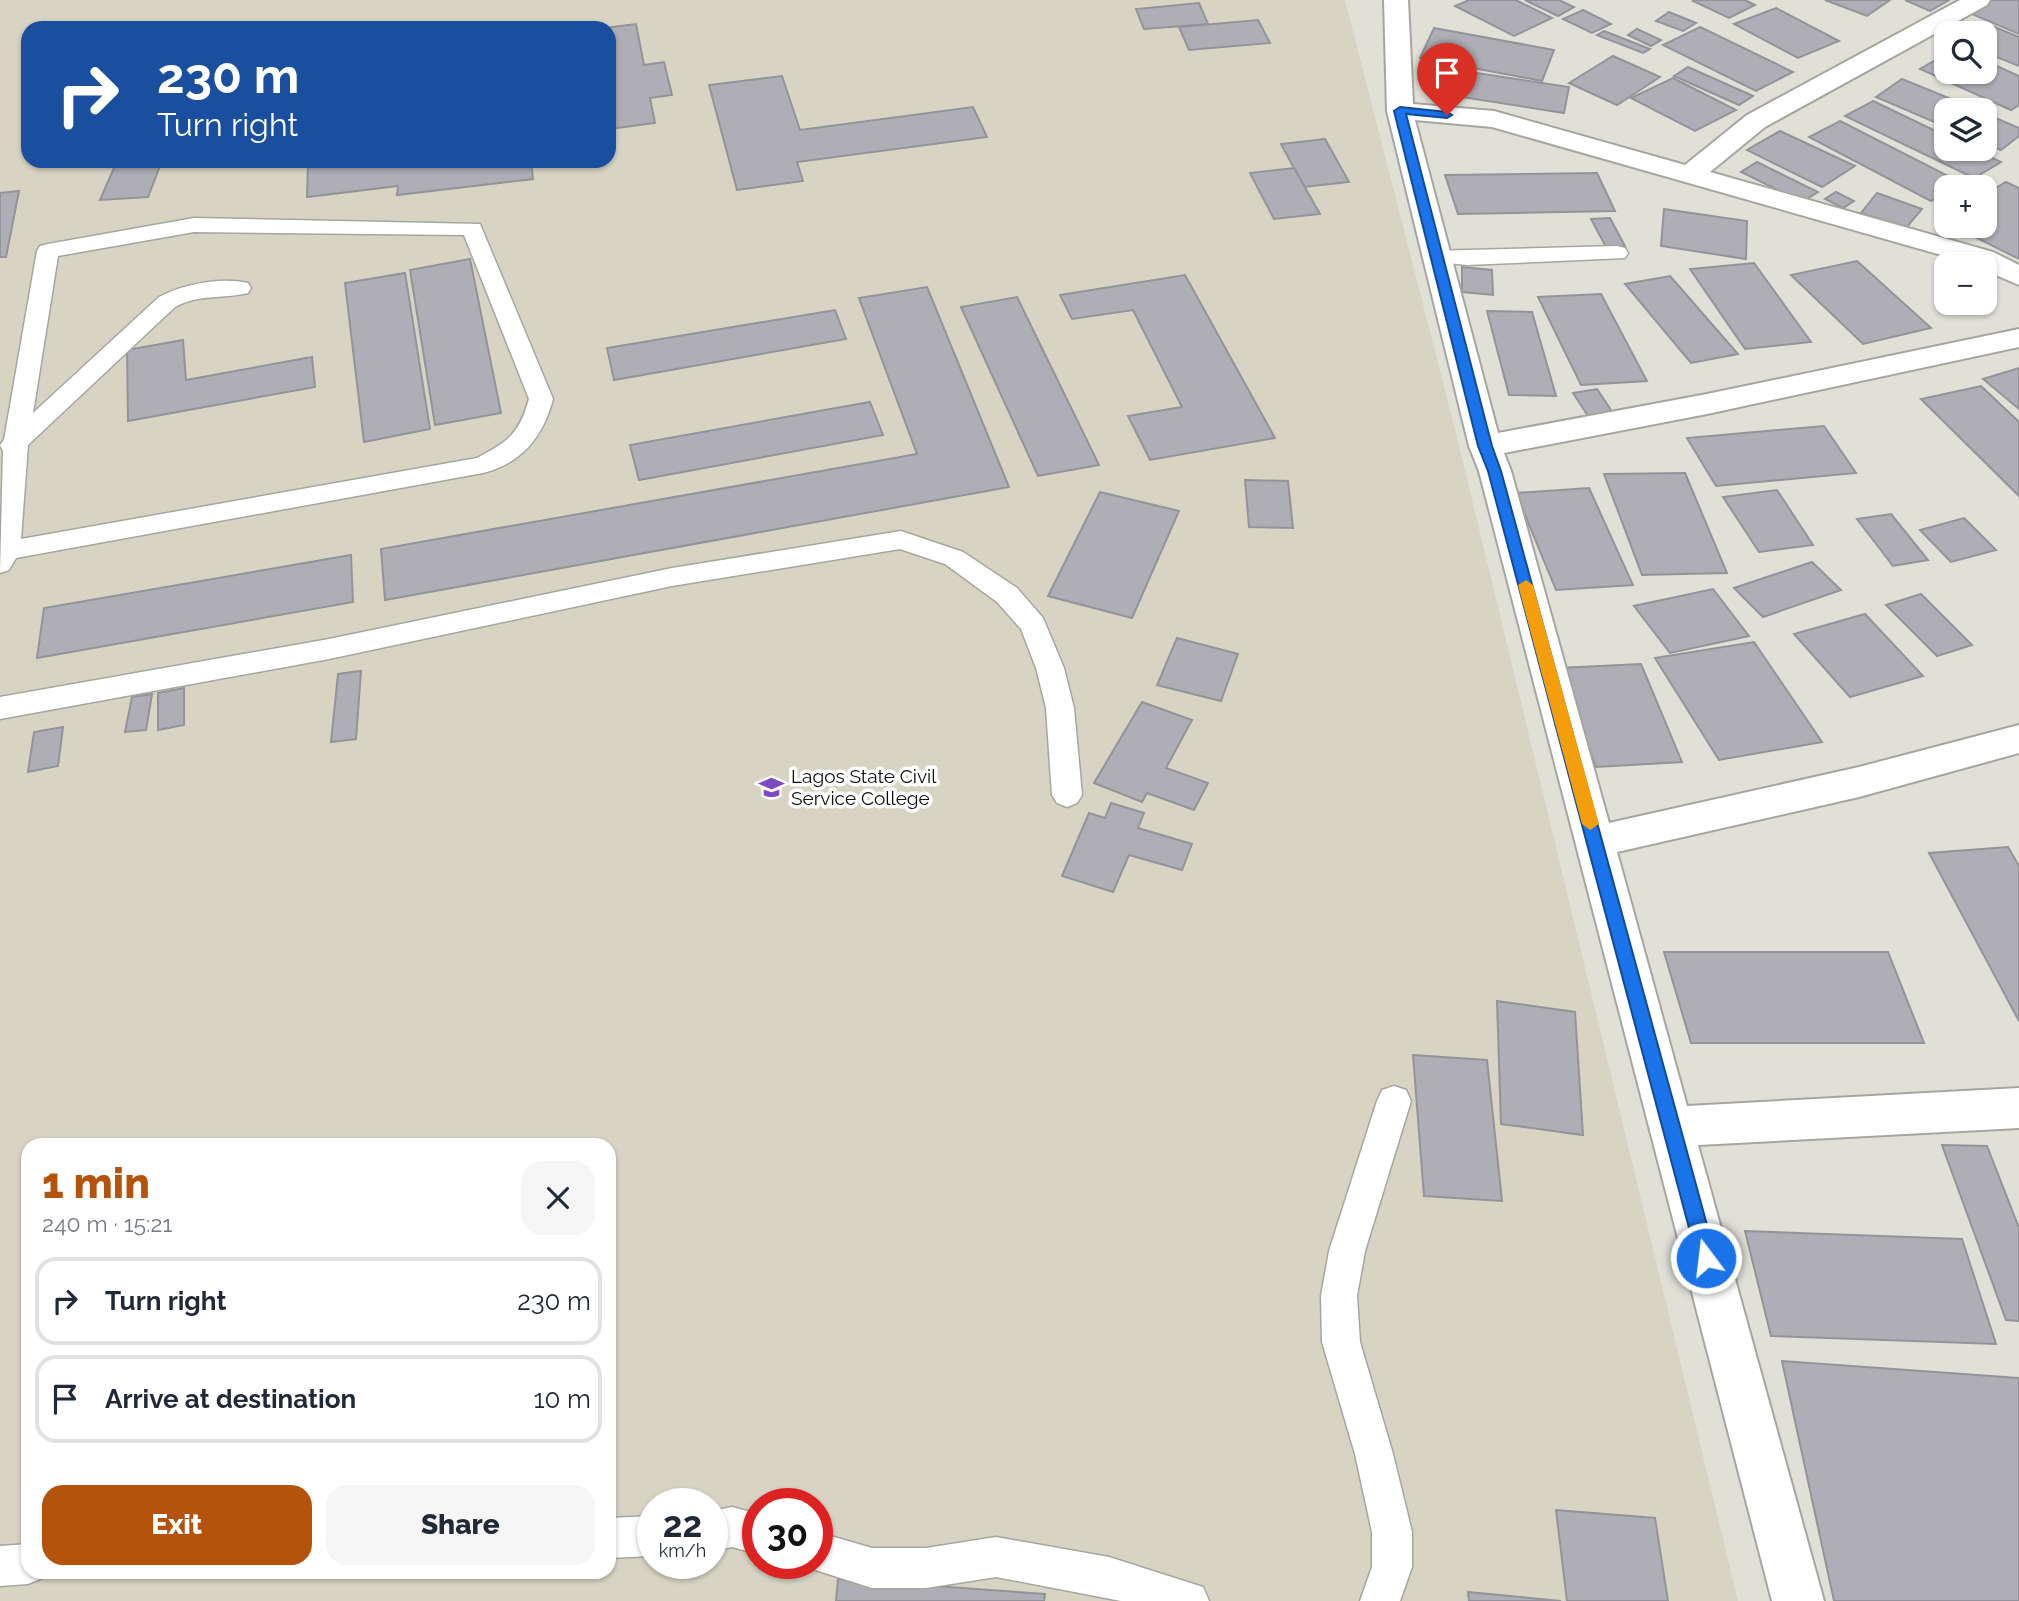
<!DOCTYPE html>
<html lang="en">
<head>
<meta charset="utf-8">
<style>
  body { margin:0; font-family:Raleway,sans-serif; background:#f6f6f7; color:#1f2937; height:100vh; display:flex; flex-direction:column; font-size:26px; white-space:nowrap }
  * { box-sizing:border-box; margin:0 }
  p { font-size:23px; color:#747a83 }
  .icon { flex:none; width:38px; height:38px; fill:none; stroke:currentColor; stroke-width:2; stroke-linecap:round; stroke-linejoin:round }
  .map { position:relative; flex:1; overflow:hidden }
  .panel { position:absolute; left:21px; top:1138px; width:595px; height:441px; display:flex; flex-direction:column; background:#fff; border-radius:21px; box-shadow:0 2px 5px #0004 }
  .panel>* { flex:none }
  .guide { position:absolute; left:21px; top:21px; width:595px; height:147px; border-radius:21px; box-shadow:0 2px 5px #0004; background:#1a4fa0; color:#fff; overflow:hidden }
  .controls { position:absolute; left:1934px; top:21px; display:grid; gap:14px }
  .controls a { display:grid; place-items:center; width:63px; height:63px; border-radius:14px; background:#fff; box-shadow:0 2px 5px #0004; font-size:35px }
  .speed { position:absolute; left:637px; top:1488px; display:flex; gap:14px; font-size:35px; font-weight:700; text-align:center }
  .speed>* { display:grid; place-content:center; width:91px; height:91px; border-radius:50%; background:#fff; box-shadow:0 2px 5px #0004; line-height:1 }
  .speed small { font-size:18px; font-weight:400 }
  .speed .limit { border:10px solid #d22; background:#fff; color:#111 }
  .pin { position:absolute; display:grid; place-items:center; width:60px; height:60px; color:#fff; margin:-72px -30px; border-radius:50% 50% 50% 0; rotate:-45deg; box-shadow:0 0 7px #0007 }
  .pin .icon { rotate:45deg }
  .me { position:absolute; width:77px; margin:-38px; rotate:345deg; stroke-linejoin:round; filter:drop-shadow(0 0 5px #0008) }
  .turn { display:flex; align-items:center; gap:24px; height:147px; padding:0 21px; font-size:32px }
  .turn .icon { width:91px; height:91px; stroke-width:2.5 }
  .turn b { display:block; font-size:49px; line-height:60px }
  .round { display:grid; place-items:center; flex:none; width:74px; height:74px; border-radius:21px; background:#f6f6f7 }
  .head { display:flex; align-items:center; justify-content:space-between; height:119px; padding:0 21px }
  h1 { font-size:42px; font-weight:800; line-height:52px; color:#b45309 }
  .primary-button { display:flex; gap:14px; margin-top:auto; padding:14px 21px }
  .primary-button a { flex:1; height:80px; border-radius:21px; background:#b45309; color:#fff; font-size:28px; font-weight:800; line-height:80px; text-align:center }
  .primary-button a+a { background:#f6f6f7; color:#1f2937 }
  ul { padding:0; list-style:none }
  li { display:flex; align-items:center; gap:21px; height:88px; margin:0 14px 10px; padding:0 7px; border:4px solid #e0e1e3; border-radius:21px }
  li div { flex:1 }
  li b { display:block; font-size:26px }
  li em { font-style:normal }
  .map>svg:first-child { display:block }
  .built { fill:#d7d4c4; fill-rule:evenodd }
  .building { fill:#afadb5; stroke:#95939a; stroke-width:2 }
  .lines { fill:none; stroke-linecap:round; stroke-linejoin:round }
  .service-casing { stroke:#a7a69e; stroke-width:3 }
  .minor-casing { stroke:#a7a69e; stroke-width:4 }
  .service { fill:#fff; fill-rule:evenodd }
  .minor { fill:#fff; fill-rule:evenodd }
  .route { fill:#1a73e8; stroke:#114b97; stroke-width:2 }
  .slow { fill:#f59e0b }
  .labels { text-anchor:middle; stroke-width:7; stroke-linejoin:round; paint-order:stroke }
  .poi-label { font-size:19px; fill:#0d0d0a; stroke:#fff; text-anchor:start }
</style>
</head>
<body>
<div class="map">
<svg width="2019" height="1601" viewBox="0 0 2019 1601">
  <rect width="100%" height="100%" fill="#e1e0d7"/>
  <path class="built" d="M 0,0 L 1345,0 L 1455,429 L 1738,1601 L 0,1601 ZM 28,28 L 609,28 L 609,161 L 28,161 ZM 28,1144 L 609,1144 L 609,1572 L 28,1572 ZM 653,1503 L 712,1503 L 712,1563 L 653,1563 ZM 758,1503 L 817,1503 L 817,1563 L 758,1563 Z"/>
  <g class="building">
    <path d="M 1469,0 L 1516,0 L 1552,18 L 1514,36 L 1455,6 Z"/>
    <path d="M 1525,0 L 1559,0 L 1574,7 L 1558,16 Z"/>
    <path d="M 1695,0 L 1745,0 L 1755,5 L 1729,18 L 1693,1 Z"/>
    <path d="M 1825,0 L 1890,0 L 1867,16 Z"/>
    <path d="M 1905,0 L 1949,0 L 1930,11 Z"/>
    <path d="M 1989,0 L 2019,0 L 2019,34 L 1967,12 Z"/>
    <path d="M 1199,3 L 1208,24 L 1144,29 L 1136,9 Z"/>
    <path d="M 1776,8 L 1839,41 L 1798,58 L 1734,24 Z"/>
    <path d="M 1583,10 L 1611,24 L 1592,33 L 1563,19 Z"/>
    <path d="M 1669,12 L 1696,23 L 1683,31 L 1656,21 Z"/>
    <path d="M 1258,20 L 1270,43 L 1189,50 L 1179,27 Z"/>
    <path d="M 1985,23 L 2019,37 L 2019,66 L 1984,52 L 1984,33 L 1970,33 Z"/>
    <path d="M 636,24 L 644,65 L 664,62 L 672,95 L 650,98 L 655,123 L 609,129 L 609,28 L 604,28 Z"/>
    <path d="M 1700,27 L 1793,72 L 1756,91 L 1663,45 Z"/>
    <path d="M 1434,28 L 1554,50 L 1542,81 L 1420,58 Z"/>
    <path d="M 1637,29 L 1661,40 L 1651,46 L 1628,35 Z"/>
    <path d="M 1604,31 L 1650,49 L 1643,53 L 1597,35 Z"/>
    <path d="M 1946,54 L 1946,72 L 1984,72 L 1984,60 L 2019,76 L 2019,105 L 2011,110 L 1920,69 Z"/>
    <path d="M 1613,56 L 1660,77 L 1617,105 L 1569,83 Z"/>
    <path d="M 1688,67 L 1753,96 L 1739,105 L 1674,76 Z"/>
    <path d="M 1444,68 L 1569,87 L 1564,113 L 1436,93 Z"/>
    <path d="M 782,76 L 800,130 L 973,107 L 987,137 L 797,162 L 803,181 L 737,190 L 709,85 Z"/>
    <path d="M 1673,78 L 1736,110 L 1695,131 L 1631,98 Z"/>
    <path d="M 1902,79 L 1978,110 L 1946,110 L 1946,127 L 1876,97 Z"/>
    <path d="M 1873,101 L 1946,136 L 1946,149 L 1974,149 L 2001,162 L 1974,178 L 1845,116 Z"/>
    <path d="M 1984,113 L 2019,128 L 2019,136 L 2001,150 L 1984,143 Z"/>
    <path d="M 1840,121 L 1962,183 L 1955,187 L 1946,187 L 1946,192 L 1931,201 L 1809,137 Z"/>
    <path d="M 1780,131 L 1855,166 L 1822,187 L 1747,150 Z"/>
    <path d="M 1325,139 L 1349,182 L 1304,187 L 1281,144 Z"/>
    <path d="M 117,161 L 162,161 L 148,197 L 100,200 Z"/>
    <path d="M 333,161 L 531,161 L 533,179 L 397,195 L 398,186 L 307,197 L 308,164 Z"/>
    <path d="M 1757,162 L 1818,192 L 1802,202 L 1741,172 Z"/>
    <path d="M 1294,168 L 1320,214 L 1274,219 L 1250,173 Z"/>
    <path d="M 1597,173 L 1615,211 L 1458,214 L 1445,175 Z"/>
    <path d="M 2006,182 L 2019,188 L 2019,259 L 1953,226 L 1984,226 L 1984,195 Z"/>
    <path d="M 19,191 L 6,257 L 0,257 L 0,193 Z"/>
    <path d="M 1836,192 L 1854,201 L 1843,208 L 1825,199 Z"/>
    <path d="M 1877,193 L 1922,209 L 1906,228 L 1861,213 Z"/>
    <path d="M 1664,209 L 1747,221 L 1746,259 L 1661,246 Z"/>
    <path d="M 1610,218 L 1625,246 L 1606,247 L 1591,219 Z"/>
    <path d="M 470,259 L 501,413 L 435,425 L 410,270 Z"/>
    <path d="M 1857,261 L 1931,328 L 1863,344 L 1791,275 Z"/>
    <path d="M 1754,263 L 1811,342 L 1745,349 L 1690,269 Z"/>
    <path d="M 1462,267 L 1492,270 L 1493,295 L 1462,292 Z"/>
    <path d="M 405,273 L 430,429 L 364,442 L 345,283 Z"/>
    <path d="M 1185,275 L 1275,438 L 1150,460 L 1128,416 L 1182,407 L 1133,310 L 1072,319 L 1060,295 Z"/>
    <path d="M 1670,276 L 1738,354 L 1691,363 L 1625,284 Z"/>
    <path d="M 927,287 L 1009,487 L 385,600 L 381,549 L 917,454 L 859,298 Z"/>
    <path d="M 1601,294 L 1647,381 L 1581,385 L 1538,297 Z"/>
    <path d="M 1017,297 L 1099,465 L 1038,476 L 961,307 Z"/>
    <path d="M 835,310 L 846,339 L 614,380 L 607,348 Z"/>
    <path d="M 1487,311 L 1532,312 L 1556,396 L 1509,395 Z"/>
    <path d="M 183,340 L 186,380 L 312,357 L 315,387 L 128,421 L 127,350 Z"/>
    <path d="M 2019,368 L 2019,409 L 1983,379 Z"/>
    <path d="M 1981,386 L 2019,422 L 2019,496 L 1921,399 Z"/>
    <path d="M 1597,389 L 1613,413 L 1588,416 L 1573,393 Z"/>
    <path d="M 870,402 L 883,435 L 639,480 L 630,445 Z"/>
    <path d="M 1824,426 L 1856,473 L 1716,486 L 1687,438 Z"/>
    <path d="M 1685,473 L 1727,573 L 1642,575 L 1604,474 Z"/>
    <path d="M 1245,480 L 1288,481 L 1293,528 L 1249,527 Z"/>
    <path d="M 1589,488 L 1633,585 L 1556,590 L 1516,493 Z"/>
    <path d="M 1777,490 L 1813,545 L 1759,552 L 1723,497 Z"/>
    <path d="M 1100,492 L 1179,511 L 1132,618 L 1048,596 Z"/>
    <path d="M 1891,514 L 1928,560 L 1893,566 L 1857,519 Z"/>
    <path d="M 1964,518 L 1996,550 L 1951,562 L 1920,530 Z"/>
    <path d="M 351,555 L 353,602 L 37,658 L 44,608 Z"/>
    <path d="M 1812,562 L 1841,590 L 1763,617 L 1734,588 Z"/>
    <path d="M 1713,589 L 1749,636 L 1670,653 L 1634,606 Z"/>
    <path d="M 1921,594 L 1972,645 L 1937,656 L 1886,605 Z"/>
    <path d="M 1865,614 L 1923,676 L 1850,697 L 1794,634 Z"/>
    <path d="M 1177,638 L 1238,654 L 1221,701 L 1157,685 Z"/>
    <path d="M 1754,642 L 1822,742 L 1719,760 L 1655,658 Z"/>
    <path d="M 1641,664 L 1682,762 L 1596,767 L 1559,668 Z"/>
    <path d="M 361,671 L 356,739 L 331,742 L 338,674 Z"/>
    <path d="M 184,688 L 184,725 L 158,730 L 158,693 Z"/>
    <path d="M 152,694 L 146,730 L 125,732 L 132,697 Z"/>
    <path d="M 1142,702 L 1192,720 L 1166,768 L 1208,783 L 1194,810 L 1147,793 L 1142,802 L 1094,783 Z"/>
    <path d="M 63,727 L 58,766 L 28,772 L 34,732 Z"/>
    <path d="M 1111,803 L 1144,813 L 1138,828 L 1192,844 L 1182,870 L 1129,855 L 1113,892 L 1062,876 L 1089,813 L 1105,818 Z"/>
    <path d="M 2008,847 L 2019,866 L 2019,1021 L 1929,853 Z"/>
    <path d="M 1664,952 L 1888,952 L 1924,1043 L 1691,1043 Z"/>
    <path d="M 1497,1001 L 1575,1012 L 1583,1135 L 1501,1124 Z"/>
    <path d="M 1413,1055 L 1487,1060 L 1502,1201 L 1424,1196 Z"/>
    <path d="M 1942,1145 L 1987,1146 L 2019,1228 L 2019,1321 L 2006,1320 Z"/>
    <path d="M 1745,1231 L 1962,1239 L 1996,1344 L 1771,1336 Z"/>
    <path d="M 1782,1361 L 2019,1378 L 2019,1601 L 1834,1601 Z"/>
    <path d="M 1556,1510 L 1655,1518 L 1668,1601 L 1567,1601 Z"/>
    <path d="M 838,1579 L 1045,1594 L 1044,1601 L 836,1601 Z"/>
    <path d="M 1468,1592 L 1561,1601 L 1469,1601 Z"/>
  </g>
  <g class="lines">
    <defs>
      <g id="service">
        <path d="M 194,218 L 480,224 L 553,399 C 543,437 522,463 483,473 L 16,558 L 9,570 L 0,573 L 3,451 L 0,445 L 4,440 L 37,251 L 40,246 L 48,244 ZM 194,232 L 464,235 L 529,399 C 519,434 509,441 477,458 L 21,539 L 28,445 L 175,307 C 198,294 223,299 248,293 L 251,288 L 248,283 C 221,277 183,284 159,297 L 33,413 L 58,256 Z"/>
        <path d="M 1617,246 L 1625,248 L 1628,253 L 1625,258 L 1467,265 L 1429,261 L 1426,256 L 1429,251 Z"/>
        <path d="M 901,531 L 963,552 L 1017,588 L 1043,618 L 1064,668 L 1074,708 L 1082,795 L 1077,803 L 1067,807 L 1057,803 L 1052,795 L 1046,708 L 1036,668 L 1021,629 L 997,602 L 945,564 L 900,549 L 672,586 L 329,659 L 0,719 L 0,697 L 329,639 L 672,568 Z"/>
        <path d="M 1394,1086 L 1406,1090 L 1411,1101 L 1365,1251 L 1357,1296 L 1360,1342 L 1393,1454 L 1412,1532 L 1412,1567 L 1400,1601 L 1360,1601 L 1372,1567 L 1372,1532 L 1355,1454 L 1322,1342 L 1321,1296 L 1329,1251 L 1377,1101 L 1382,1090 Z"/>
        <path d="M 732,1507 L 758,1514 L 758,1554 L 732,1547 L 712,1551 L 712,1511 Z"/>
        <path d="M 653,1516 L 653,1556 L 609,1558 L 609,1518 Z"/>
        <path d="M 817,1532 L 872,1548 L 926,1548 L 996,1537 L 1109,1557 L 1203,1587 L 1209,1601 L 1121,1601 L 996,1577 L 926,1588 L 872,1588 L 803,1566 L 801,1563 L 817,1563 Z"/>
        <path d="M 28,1544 L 28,1572 L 45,1572 L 42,1578 L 28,1584 L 0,1586 L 0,1546 Z"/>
      </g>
      <path id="minor" d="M 1384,0 L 1408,0 L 1413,104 L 1494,111 L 1685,165 L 1747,115 L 1960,0 L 1990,0 L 1987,5 L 1765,127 L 1710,172 L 1993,252 L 2019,265 L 2019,285 L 1984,270 L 1984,264 L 1973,264 L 1492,127 L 1415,120 L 1498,433 L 1707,394 L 2019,329 L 2019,347 L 1707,414 L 1504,453 L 1511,471 L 1609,823 L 1859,767 L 2019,725 L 2019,753 L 1859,797 L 1617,852 L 1687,1106 L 2019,1088 L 2019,1128 L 1698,1145 L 1824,1601 L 1772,1601 L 1479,471 L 1469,446 L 1387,111 Z"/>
    </defs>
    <use href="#service" class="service-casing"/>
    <use href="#minor" class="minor-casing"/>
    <use href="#service" class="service"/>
    <use href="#minor" class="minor"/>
  </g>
  <path class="route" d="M 1400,107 L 1447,112 L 1452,115 L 1447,118 L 1406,114 L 1492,446 L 1501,471 L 1716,1258 L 1713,1265 L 1706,1268 L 1699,1265 L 1697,1258 L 1488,471 L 1478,446 L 1394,111 Z"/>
  <path class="slow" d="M 1526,580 L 1533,585 L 1599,824 L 1590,830 L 1582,824 L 1518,585 Z"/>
  <defs>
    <symbol id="school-bare" viewBox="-9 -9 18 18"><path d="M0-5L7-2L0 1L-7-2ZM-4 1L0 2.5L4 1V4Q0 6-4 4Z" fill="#7e49c1" stroke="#fff" stroke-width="2.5" paint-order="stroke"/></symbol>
  </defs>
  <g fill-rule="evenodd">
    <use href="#school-bare" x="754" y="770" width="35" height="35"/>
  </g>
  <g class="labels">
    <g class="poi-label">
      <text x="791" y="783">Lagos State Civil<tspan x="791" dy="22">Service College</tspan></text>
    </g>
  </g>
</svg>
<div class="controls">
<a><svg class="icon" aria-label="search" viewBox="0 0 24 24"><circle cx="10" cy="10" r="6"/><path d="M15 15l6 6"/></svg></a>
<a><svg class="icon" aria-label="layers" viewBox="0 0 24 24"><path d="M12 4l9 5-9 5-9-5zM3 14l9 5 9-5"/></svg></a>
<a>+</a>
<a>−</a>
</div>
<div class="speed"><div>22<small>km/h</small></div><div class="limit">30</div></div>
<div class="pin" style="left:1447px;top:115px;background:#d93025"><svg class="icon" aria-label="arrive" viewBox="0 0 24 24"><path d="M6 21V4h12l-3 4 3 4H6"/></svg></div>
<svg class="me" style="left:1706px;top:1258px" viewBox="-20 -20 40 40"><circle r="17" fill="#1a73e8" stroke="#fff" stroke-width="3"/><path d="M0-11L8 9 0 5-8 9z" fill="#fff"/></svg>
<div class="guide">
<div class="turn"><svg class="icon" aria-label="right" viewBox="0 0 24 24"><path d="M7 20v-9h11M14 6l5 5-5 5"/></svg><div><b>230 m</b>Turn right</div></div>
</div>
<section class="panel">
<div class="head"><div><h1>1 min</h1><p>240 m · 15:21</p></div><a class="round"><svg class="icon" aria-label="close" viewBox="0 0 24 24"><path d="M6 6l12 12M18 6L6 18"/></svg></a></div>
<ul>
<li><svg class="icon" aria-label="right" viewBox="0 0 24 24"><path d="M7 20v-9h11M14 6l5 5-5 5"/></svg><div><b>Turn right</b></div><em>230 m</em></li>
<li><svg class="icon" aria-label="arrive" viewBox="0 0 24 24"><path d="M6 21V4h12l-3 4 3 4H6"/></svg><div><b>Arrive at destination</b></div><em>10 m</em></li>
</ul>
<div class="primary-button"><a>Exit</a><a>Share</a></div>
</section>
</div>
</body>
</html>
